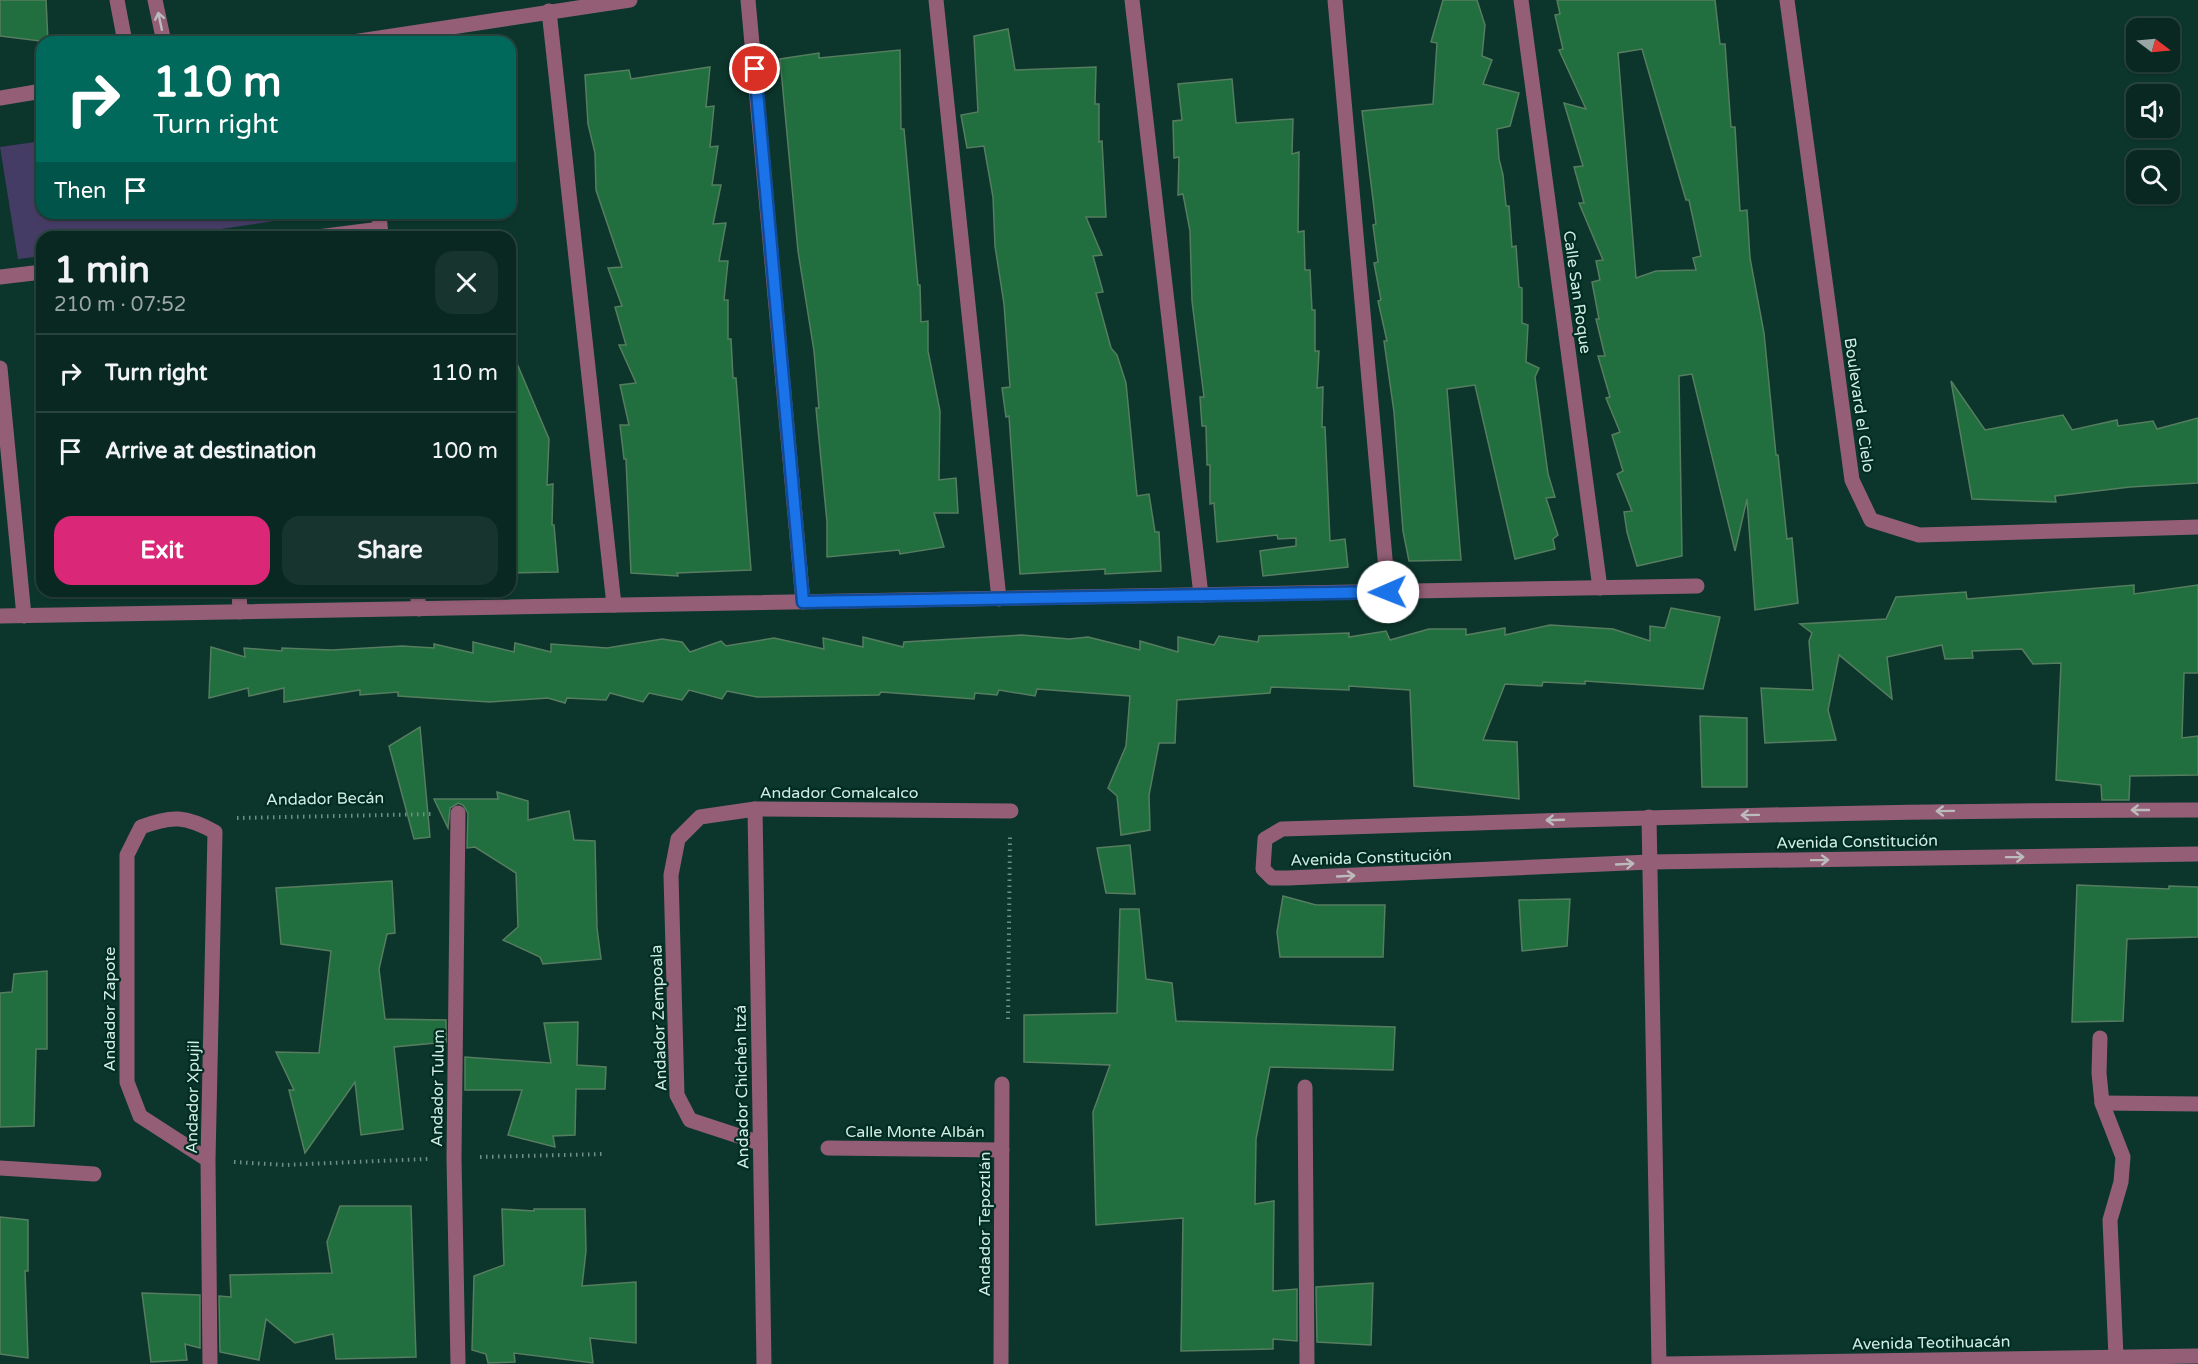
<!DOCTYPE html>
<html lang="en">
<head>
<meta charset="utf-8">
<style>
  body { margin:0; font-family:"Varela Round",sans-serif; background:#17342e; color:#f1f3f6; height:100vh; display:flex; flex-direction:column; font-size:22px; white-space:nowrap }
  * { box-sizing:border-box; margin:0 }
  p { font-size:20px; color:#99a6a5 }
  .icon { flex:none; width:33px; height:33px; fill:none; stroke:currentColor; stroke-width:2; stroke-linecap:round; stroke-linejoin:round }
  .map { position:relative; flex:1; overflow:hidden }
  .drawer { position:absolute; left:36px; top:231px; width:480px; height:366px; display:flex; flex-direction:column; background:#092821; border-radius:18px; box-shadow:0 2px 4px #0004,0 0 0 2px #29443f }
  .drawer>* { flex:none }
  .banner { position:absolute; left:36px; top:36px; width:480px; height:183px; border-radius:18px; box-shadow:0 2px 4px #0004,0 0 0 2px #29443f; background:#00695c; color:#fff; overflow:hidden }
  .needle { width:39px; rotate:106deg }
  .buttons { position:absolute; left:2126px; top:18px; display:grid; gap:12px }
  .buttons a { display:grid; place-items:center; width:54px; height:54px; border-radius:12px; background:#092821; box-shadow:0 2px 4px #0004,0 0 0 2px #29443f; font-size:30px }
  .pin { position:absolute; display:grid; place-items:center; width:51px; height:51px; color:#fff; margin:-26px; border:3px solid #fff; border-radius:50%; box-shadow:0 2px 6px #0007 }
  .me { position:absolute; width:66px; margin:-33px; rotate:269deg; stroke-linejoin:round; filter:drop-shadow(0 0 4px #0008) }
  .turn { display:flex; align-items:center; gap:21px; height:126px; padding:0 18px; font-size:27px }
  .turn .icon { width:78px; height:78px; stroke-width:2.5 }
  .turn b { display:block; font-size:42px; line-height:51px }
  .then { display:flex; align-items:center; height:57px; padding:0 18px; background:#0003; gap:12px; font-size:22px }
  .round { display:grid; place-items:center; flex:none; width:63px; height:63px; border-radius:18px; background:#17342e }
  .summary { display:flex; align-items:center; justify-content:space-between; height:102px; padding:0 18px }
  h1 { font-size:36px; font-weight:800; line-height:45px }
  .action { display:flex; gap:12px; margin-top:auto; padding:12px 18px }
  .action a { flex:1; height:69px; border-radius:18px; background:#db2777; color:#fff; font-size:24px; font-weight:800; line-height:69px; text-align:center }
  .action a+a { background:#17342e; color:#f1f3f6 }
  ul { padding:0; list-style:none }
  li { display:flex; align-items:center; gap:18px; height:78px; padding:0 18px; border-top:2px solid #29443f }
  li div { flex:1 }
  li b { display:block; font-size:22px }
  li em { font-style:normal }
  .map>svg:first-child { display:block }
  .green { fill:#453c65 }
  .building { fill:#216e3e; stroke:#567d60; stroke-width:1.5; fill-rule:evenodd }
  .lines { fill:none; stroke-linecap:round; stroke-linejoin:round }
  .path { stroke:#6e9086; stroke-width:4; stroke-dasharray:1.5 4.5; stroke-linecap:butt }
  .minor { stroke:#945f76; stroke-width:15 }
  .oneway { stroke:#bcbbbc }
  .route-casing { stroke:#114b97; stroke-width:15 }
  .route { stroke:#1a73e8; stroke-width:10 }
  .labels { text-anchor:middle; stroke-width:4.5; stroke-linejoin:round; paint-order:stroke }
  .street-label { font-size:16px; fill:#d1ece2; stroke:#012c22 }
</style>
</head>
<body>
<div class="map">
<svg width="2198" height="1364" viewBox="0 0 2198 1364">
  <rect width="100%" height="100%" fill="#0c362c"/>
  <path class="green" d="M 42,141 L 42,213 L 328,213 L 167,237 L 42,237 L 42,256 L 18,259 L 0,147 Z"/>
  <g class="building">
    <path d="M 0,0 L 46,0 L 48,42 L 0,36 Z"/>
    <path d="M 1443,0 L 1477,0 L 1485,25 L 1482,56 L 1492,60 L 1483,84 L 1519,93 L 1510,126 L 1497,129 L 1499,159 L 1503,175 L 1506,206 L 1509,206 L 1512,247 L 1516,246 L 1519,287 L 1522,288 L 1522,323 L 1528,325 L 1526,362 L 1539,368 L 1535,377 L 1548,474 L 1555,497 L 1546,498 L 1558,535 L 1553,539 L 1555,549 L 1515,559 L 1475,385 L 1447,389 L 1461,560 L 1409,561 L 1403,531 L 1394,412 L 1384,341 L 1387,341 L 1378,301 L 1381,300 L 1374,263 L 1378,262 L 1373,225 L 1376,224 L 1362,111 L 1433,104 L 1437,43 L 1431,42 Z"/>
    <path d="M 1557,0 L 1715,0 L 1720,44 L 1725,44 L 1731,127 L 1735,127 L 1740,211 L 1747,210 L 1750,258 L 1764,333 L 1776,455 L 1778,455 L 1787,539 L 1792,538 L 1798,603 L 1755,610 L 1747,499 L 1735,551 L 1692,374 L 1679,376 L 1682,556 L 1637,566 L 1627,532 L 1624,512 L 1632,511 L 1617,474 L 1623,471 L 1612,435 L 1620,432 L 1606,398 L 1610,397 L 1598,356 L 1605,356 L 1596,319 L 1599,319 L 1592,282 L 1600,280 L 1596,261 L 1603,260 L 1579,203 L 1584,203 L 1574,167 L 1583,166 L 1564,103 L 1586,109 L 1559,50 L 1563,49 L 1555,15 L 1560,14 ZM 1642,49 L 1686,200 L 1689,200 L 1701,256 L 1693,258 L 1696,270 L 1656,271 L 1636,278 L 1618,53 Z"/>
    <path d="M 1008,29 L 1015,70 L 1096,67 L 1095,104 L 1099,104 L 1099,142 L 1102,141 L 1106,217 L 1086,217 L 1102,255 L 1093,256 L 1103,292 L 1096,293 L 1111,348 L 1117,355 L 1126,383 L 1137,496 L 1149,494 L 1155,532 L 1159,532 L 1161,571 L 1105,574 L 1105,569 L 1020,574 L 1009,416 L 1006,417 L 1002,388 L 1010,387 L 1004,304 L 995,246 L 993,197 L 984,146 L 967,148 L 961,115 L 978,112 L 974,36 Z"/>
    <path d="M 900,50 L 901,129 L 904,129 L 918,285 L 920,285 L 921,322 L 928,321 L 928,351 L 940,411 L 939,480 L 956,478 L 958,513 L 934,513 L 944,547 L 900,554 L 899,550 L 827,557 L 827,522 L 816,408 L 819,408 L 814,351 L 798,251 L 780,59 L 819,53 L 819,58 Z"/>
    <path d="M 710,67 L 706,107 L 714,106 L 710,147 L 718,146 L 712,185 L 721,185 L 713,224 L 726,223 L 719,261 L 728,261 L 724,300 L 728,300 L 728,339 L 731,339 L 733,378 L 736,378 L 751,570 L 677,573 L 678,576 L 631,573 L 626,459 L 624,459 L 620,425 L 629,425 L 620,385 L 636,383 L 619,345 L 626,345 L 615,307 L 622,306 L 608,268 L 622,267 L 596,190 L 595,153 L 588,124 L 585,75 L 629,70 L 631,79 Z"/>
    <path d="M 1232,79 L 1236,123 L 1293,119 L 1292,154 L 1299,152 L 1298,232 L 1304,231 L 1305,270 L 1310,270 L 1312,310 L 1315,310 L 1315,351 L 1319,351 L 1317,388 L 1323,387 L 1322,427 L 1325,427 L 1330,541 L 1345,539 L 1348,567 L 1263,576 L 1260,551 L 1296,546 L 1296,538 L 1278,539 L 1277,535 L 1217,542 L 1214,503 L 1210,504 L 1210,465 L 1207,465 L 1206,426 L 1202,426 L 1200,397 L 1204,397 L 1192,301 L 1190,231 L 1183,194 L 1178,195 L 1179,157 L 1174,158 L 1173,121 L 1182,120 L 1178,84 Z"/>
    <path d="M 510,347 L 549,439 L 547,485 L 553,484 L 552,525 L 554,525 L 558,572 L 510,573 Z"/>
    <path d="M 1951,381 L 1985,430 L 2063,415 L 2072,430 L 2117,420 L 2118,426 L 2153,421 L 2157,429 L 2198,418 L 2198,483 L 2130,487 L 2055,496 L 2056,502 L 1972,499 Z"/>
    <path d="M 2134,585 L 2134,594 L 2198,585 L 2198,673 L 2184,673 L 2182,738 L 2198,736 L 2198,775 L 2130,776 L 2129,800 L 2102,800 L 2101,785 L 2056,780 L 2061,663 L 2033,664 L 2022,649 L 1972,651 L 1973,658 L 1945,659 L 1942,645 L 1887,657 L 1892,699 L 1839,655 L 1828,710 L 1836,740 L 1765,743 L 1761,688 L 1813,690 L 1809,641 L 1812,633 L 1800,624 L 1886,619 L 1896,597 L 1966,592 L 1967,599 Z"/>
    <path d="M 1671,608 L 1720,617 L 1703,689 L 1585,681 L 1585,684 L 1543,682 L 1542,686 L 1505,684 L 1483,740 L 1517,742 L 1519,799 L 1414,786 L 1410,690 L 1349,686 L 1349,690 L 1271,687 L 1270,693 L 1177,700 L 1175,743 L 1159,743 L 1149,795 L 1150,830 L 1121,835 L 1117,796 L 1108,788 L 1126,746 L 1130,696 L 1037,689 L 1035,696 L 999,690 L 997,695 L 975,693 L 974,699 L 881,692 L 879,695 L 757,697 L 727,691 L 722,699 L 689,690 L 682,700 L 649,693 L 643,702 L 610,693 L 606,700 L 567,698 L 565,703 L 548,698 L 490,702 L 398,696 L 398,692 L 360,695 L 360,690 L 284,702 L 284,688 L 249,696 L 248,688 L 209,698 L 211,647 L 245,657 L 244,648 L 282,651 L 282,648 L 332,650 L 402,646 L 434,648 L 434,644 L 473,653 L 473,642 L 514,652 L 515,643 L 551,652 L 551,644 L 607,648 L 662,639 L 682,642 L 690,652 L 721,641 L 726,646 L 774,638 L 824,649 L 823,638 L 863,647 L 863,637 L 903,647 L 904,642 L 1022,635 L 1069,639 L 1088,637 L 1140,650 L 1140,641 L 1178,652 L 1178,637 L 1214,645 L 1219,636 L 1258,642 L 1259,636 L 1349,633 L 1349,637 L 1386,631 L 1390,640 L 1429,629 L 1466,629 L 1466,635 L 1505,628 L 1505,635 L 1550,625 L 1613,629 L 1650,641 L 1650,626 L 1665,628 Z"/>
    <path d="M 1700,716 L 1747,718 L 1747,787 L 1702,787 Z"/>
    <path d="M 420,727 L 430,837 L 414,839 L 389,746 Z"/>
    <path d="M 497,792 L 528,801 L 528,820 L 569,811 L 574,840 L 595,841 L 597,928 L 601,959 L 543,964 L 540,957 L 503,940 L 518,927 L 516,873 L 475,847 L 467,848 L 468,813 L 463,805 L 458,803 L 450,808 L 448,828 L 434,799 L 498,799 Z"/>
    <path d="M 1130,845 L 1135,894 L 1106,893 L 1097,848 Z"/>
    <path d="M 392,881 L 395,933 L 387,934 L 379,969 L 385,1019 L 446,1020 L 446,1042 L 394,1047 L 403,1129 L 361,1135 L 355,1082 L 305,1153 L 289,1090 L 294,1090 L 276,1052 L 319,1053 L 331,951 L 281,944 L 276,888 Z"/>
    <path d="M 2077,885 L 2169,889 L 2169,886 L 2198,887 L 2198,937 L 2127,939 L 2123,1021 L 2072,1022 Z"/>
    <path d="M 1283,896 L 1316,905 L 1385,905 L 1383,957 L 1280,957 L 1277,932 Z"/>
    <path d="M 1570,899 L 1567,946 L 1522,951 L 1519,900 Z"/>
    <path d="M 1120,909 L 1139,909 L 1146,979 L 1172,983 L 1176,1021 L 1395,1027 L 1393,1070 L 1270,1067 L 1256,1139 L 1255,1204 L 1274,1201 L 1273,1291 L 1297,1289 L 1297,1341 L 1273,1339 L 1273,1349 L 1181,1351 L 1183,1218 L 1096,1225 L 1093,1112 L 1110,1065 L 1024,1062 L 1024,1015 L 1117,1013 Z"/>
    <path d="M 47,971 L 47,1049 L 36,1049 L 34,1126 L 0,1127 L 0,993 L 12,992 L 14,974 Z"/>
    <path d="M 578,1022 L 577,1065 L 606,1067 L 605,1089 L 576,1089 L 575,1135 L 553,1136 L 555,1147 L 508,1135 L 522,1090 L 465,1090 L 465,1057 L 551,1063 L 544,1023 Z"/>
    <path d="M 340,1206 L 411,1206 L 416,1357 L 336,1359 L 333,1334 L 295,1343 L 266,1319 L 259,1360 L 220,1352 L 219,1296 L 231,1297 L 230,1275 L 332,1273 L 327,1242 Z"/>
    <path d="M 502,1209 L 534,1211 L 534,1209 L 585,1209 L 586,1251 L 582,1286 L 636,1282 L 636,1343 L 590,1338 L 593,1363 L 514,1353 L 515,1362 L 488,1363 L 486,1354 L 472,1350 L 474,1276 L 504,1265 Z"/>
    <path d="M 0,1217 L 28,1220 L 28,1271 L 25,1271 L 28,1358 L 0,1354 Z"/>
    <path d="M 1373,1283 L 1371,1345 L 1317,1342 L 1316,1287 Z"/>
    <path d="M 142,1293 L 200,1295 L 200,1348 L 185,1344 L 187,1360 L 151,1362 Z"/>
  </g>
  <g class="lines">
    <g class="path">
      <path d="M 237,818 L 433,814"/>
      <path d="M 1008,1019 L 1010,836"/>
      <path d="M 480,1157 L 605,1154"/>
      <path d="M 234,1162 L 285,1165 L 428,1159"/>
    </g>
    <g class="minor">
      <path d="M 117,0 L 125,42"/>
      <path d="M 155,0 L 164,42"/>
      <path d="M 748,0 L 803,602"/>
      <path d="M 936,0 L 999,599"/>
      <path d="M 1132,0 L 1201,595"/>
      <path d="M 1335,0 L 1388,592"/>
      <path d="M 1521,0 L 1600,588"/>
      <path d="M 1787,0 L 1852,480 L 1871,520 L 1919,535 L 2198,527"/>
      <path d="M 549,11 L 614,605"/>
      <path d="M 353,42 L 630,0"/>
      <path d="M 0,98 L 42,91"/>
      <path d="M 379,213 L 381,237"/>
      <path d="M 318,237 L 380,229"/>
      <path d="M 0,277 L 42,272"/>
      <path d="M 0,368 L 24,616"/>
      <path d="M 239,591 L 240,612"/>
      <path d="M 417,591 L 419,609"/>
      <path d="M 0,616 L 1697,586"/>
      <path d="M 755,809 L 764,1364"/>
      <path d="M 2198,810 C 1892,810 1587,819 1282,829 L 1265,839 L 1263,869 L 1272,878 L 1288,878 L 1650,862 L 2198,854"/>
      <path d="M 458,813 L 454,1158 L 458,1364"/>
      <path d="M 1649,817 L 1659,1364"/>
      <path d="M 2100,1038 L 2099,1073 L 2102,1103 L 2123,1157 L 2121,1182 L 2110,1220 L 2116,1357"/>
      <path d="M 1305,1087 L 1307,1364"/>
      <path d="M 2102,1103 L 2198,1104"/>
      <path d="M 760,1143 L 690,1120 L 677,1095 L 671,875 L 678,839 L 700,817 L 755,809 L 1011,811"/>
      <path d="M 828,1148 L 1002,1150"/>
      <path d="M 208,1160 L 140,1116 L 127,1082 L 127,855 L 141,827 C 172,815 186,816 215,832 L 208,1160 L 210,1364"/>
      <path d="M 0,1168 L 94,1174"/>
      <path d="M 1001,1364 L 1002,1084"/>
      <path d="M 1664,1364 L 2198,1356"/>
    </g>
  </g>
  <defs><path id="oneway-shaft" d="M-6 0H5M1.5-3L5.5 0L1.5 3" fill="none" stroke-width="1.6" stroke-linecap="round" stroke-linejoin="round" transform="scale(1.5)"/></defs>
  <g class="oneway">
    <use href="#oneway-shaft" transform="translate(160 21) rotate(-102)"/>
    <use href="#oneway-shaft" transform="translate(2140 810) rotate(-180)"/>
    <use href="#oneway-shaft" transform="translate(1945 811) rotate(179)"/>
    <use href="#oneway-shaft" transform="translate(1750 815) rotate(179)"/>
    <use href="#oneway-shaft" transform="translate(1555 820) rotate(178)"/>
    <use href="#oneway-shaft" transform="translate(2015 857) rotate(-1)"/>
    <use href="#oneway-shaft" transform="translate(1820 860) rotate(-1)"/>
    <use href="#oneway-shaft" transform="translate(1625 864) rotate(-3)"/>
    <use href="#oneway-shaft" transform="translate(1346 876) rotate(-3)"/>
  </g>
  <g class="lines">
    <defs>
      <path id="route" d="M 755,69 L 803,602 L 1388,592"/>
    </defs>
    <use href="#route" class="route-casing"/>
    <use href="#route" class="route"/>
  </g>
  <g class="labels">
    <g class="street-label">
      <text transform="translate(1578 292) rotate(82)" y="6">Calle San Roque</text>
      <text transform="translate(1860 405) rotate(82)" y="6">Boulevard el Cielo</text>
      <text x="839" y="798">Andador Comalcalco</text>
      <text transform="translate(325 798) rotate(-1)" y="6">Andador Becán</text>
      <text transform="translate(1857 841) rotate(-1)" y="6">Avenida Constitución</text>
      <text transform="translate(1371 857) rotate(-2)" y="6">Avenida Constitución</text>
      <text transform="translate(109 1009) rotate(-90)" y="6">Andador Zapote</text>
      <text transform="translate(658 1018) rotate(-92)" y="6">Andador Zempoala</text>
      <text transform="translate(741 1087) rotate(-91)" y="6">Andador Chichén Itzá</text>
      <text transform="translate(437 1088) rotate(-89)" y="6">Andador Tulum</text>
      <text transform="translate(192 1097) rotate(-89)" y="6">Andador Xpujil</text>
      <text x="915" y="1137">Calle Monte Albán</text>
      <text transform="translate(984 1224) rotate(-90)" y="6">Andador Tepoztlán</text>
      <text transform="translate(1931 1342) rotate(-1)" y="6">Avenida Teotihuacán</text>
    </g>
  </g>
</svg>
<div class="buttons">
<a><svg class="needle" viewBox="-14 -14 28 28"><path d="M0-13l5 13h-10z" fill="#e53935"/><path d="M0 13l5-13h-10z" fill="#99a6a5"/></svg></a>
<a><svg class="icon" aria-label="sound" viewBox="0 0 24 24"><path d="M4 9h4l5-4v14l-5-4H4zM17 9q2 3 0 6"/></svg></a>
<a><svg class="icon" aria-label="search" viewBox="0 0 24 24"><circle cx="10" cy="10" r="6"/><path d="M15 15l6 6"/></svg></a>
</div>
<div class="pin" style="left:755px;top:69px;background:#d93025"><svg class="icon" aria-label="arrive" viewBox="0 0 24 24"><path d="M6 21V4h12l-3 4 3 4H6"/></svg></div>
<svg class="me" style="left:1388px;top:592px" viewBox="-20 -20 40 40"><circle r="19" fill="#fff"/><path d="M0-13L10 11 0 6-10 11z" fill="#1a73e8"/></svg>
<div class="banner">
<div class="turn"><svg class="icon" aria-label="right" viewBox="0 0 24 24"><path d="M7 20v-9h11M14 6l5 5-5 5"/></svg><div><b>110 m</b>Turn right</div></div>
<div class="then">Then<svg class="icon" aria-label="arrive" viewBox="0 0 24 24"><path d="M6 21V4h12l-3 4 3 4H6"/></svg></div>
</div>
<section class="drawer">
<div class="summary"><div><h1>1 min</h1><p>210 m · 07:52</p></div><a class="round"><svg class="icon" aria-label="close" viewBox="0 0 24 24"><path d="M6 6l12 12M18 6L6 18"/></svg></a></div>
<ul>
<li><svg class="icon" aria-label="right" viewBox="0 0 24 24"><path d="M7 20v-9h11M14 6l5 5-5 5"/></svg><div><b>Turn right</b></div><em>110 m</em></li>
<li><svg class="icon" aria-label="arrive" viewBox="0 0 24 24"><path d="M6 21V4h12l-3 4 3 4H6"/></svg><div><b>Arrive at destination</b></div><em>100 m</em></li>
</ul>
<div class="action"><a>Exit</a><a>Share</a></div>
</section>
</div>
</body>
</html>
